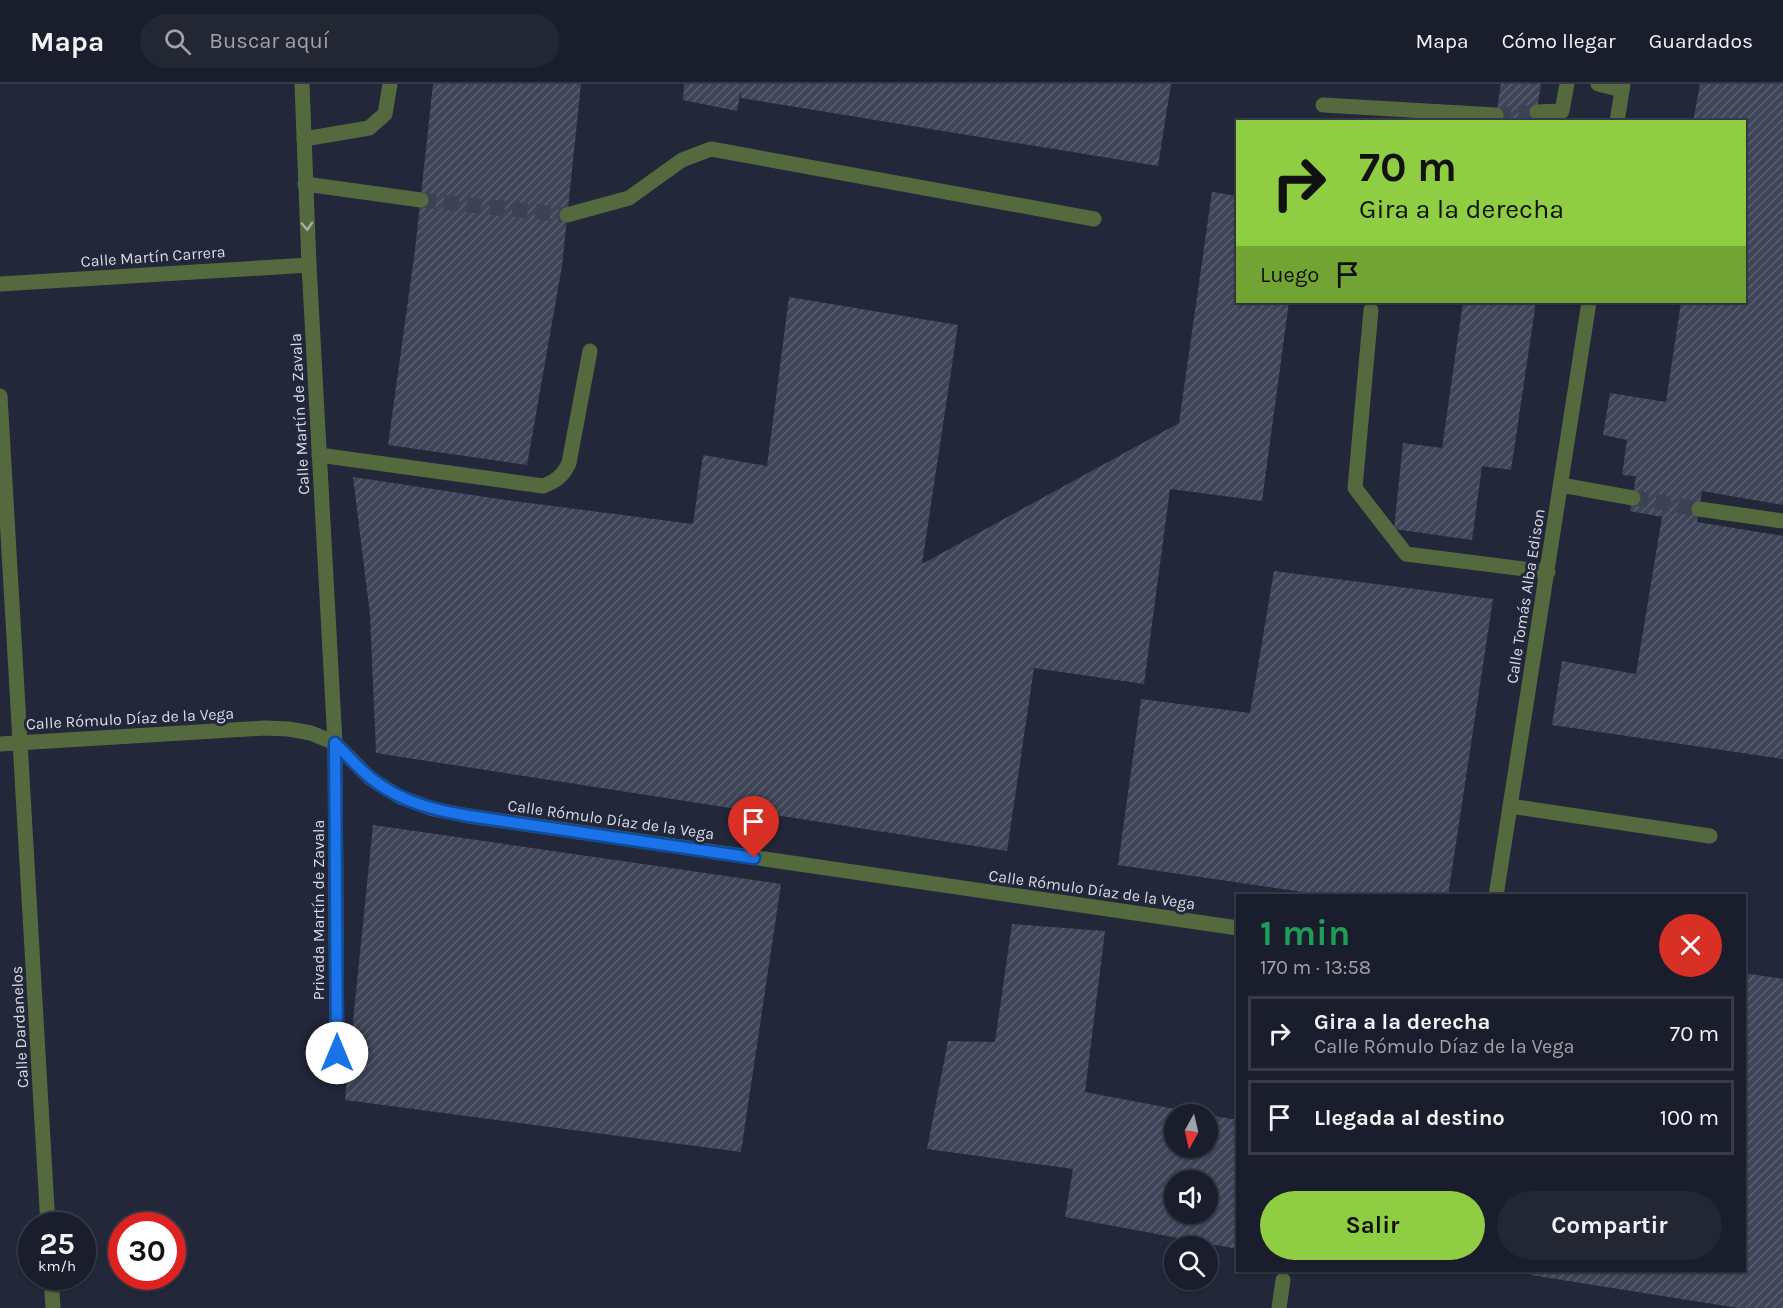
<!DOCTYPE html>
<html lang="es">
<head>
<meta charset="utf-8">
<style>
  body { margin:0; font-family:Karla,sans-serif; background:#232633; color:#f1f3f6; height:100vh; display:flex; flex-direction:column; font-size:22px; white-space:nowrap }
  * { box-sizing:border-box; margin:0 }
  p { font-size:20px; color:#9fa2a9 }
  .icon { flex:none; width:33px; height:33px; fill:none; stroke:currentColor; stroke-width:2; stroke-linecap:round; stroke-linejoin:round }
  .map { position:relative; flex:1; overflow:hidden }
  .side { position:absolute; left:1236px; top:810px; width:510px; height:378px; display:flex; flex-direction:column; background:#1a1d2b; border-radius:0px; box-shadow:0 2px 4px #0004,0 0 0 2px #383b47 }
  .side>* { flex:none }
  .top-card { position:absolute; left:1236px; top:36px; width:510px; height:183px; border-radius:0px; box-shadow:0 2px 4px #0004,0 0 0 2px #383b47; background:#8fcd42; color:#111; overflow:hidden }
  .needle { width:39px; rotate:188deg }
  .tools { position:absolute; left:1164px; top:1020px; display:grid; gap:12px }
  .tools a { display:grid; place-items:center; width:54px; height:54px; border-radius:50%; background:#1a1d2b; box-shadow:0 2px 4px #0004,0 0 0 2px #383b47; font-size:30px }
  .speed { position:absolute; left:18px; top:1128px; display:flex; gap:12px; font-size:30px; font-weight:700; text-align:center }
  .speed>* { display:grid; place-content:center; width:78px; height:78px; border-radius:50%; background:#1a1d2b; box-shadow:0 2px 4px #0004,0 0 0 2px #383b47; line-height:1 }
  .speed small { font-size:15px; font-weight:400 }
  .speed .limit { border:9px solid #d22; background:#fff; color:#111 }
  .pin { position:absolute; display:grid; place-items:center; width:51px; height:51px; color:#fff; margin:-62px -26px; border-radius:50% 50% 50% 0; rotate:-45deg; box-shadow:0 0 6px #0007 }
  .pin .icon { rotate:45deg }
  .me { position:absolute; width:66px; margin:-33px; rotate:0deg; stroke-linejoin:round; filter:drop-shadow(0 0 4px #0008) }
  .turn { display:flex; align-items:center; gap:21px; height:126px; padding:0 24px; font-size:27px }
  .turn .icon { width:78px; height:78px; stroke-width:2.5 }
  .turn b { display:block; font-size:42px; line-height:51px }
  .then { display:flex; align-items:center; height:57px; padding:0 24px; background:#0003; gap:12px; font-size:22px }
  .round { display:grid; place-items:center; flex:none; width:63px; height:63px; border-radius:32px; background:#232633 }
  .head { display:flex; align-items:center; justify-content:space-between; height:102px; padding:0 24px }
  h1 { font-size:36px; font-weight:700; line-height:45px; color:#1e9e55 }
  .primary-button { display:flex; gap:12px; margin-top:auto; padding:12px 24px }
  .primary-button a { flex:1; height:69px; border-radius:36px; background:#8fcd42; color:#111; font-size:24px; font-weight:700; line-height:69px; text-align:center }
  .primary-button a+a { background:#232633; color:#f1f3f6 }
  ul { padding:0; list-style:none }
  li { display:flex; align-items:center; gap:18px; height:75px; margin:0 12px 9px; padding:0 12px; border:3px solid #383b47; border-radius:0px }
  li div { flex:1 }
  li b { display:block; font-size:22px }
  li em { font-style:normal }
  header { display:flex; align-items:center; gap:36px; box-sizing:border-box; height:84px; padding:0 30px; background:#1a1d2b; border-bottom:2px solid #383b47 }
  header strong { font-size:28px }
  nav { display:flex; gap:33px; margin-inline-start:auto; font-size:21px }
  .search { width:420px; height:54px; background:#232633; display:flex; align-items:center; gap:15px; box-sizing:border-box; padding:0 21px; border-radius:33px; color:#9fa2a9; font-size:22px }
  .map>svg:first-child { display:block }
  .building { fill:url(#building-hatch); fill-rule:evenodd }
  .lines { fill:none; stroke-linecap:round; stroke-linejoin:round }
  .minor-tunnel { stroke:#3d4253; stroke-width:15; stroke-dasharray:15 8; stroke-linecap:butt }
  .minor { stroke:#546a3e; stroke-width:15 }
  .oneway { stroke:#a4afa5 }
  .route-casing { stroke:#114b97; stroke-width:15 }
  .route { stroke:#1a73e8; stroke-width:10 }
  .labels { text-anchor:middle; stroke-width:6; stroke-linejoin:round; paint-order:stroke }
  .street-label { font-size:16px; fill:#d9dde9; stroke:#222739 }
</style>
</head>
<body>
<header>
<strong>Mapa</strong>
<div class="search"><svg class="icon" aria-label="search" viewBox="0 0 24 24"><circle cx="10" cy="10" r="6"/><path d="M15 15l6 6"/></svg>Buscar aquí</div>
<nav><a>Mapa</a><a>Cómo llegar</a><a>Guardados</a></nav>
</header>
<div class="map">
<svg width="1783" height="1224" viewBox="0 0 1783 1224">
  <defs>
    <pattern id="building-hatch" width="6" height="6" patternUnits="userSpaceOnUse" patternTransform="scale(1.5)"><rect width="6" height="6" fill="#3f4558"/><path d="M-1 1l2-2M0 6l6-6M5 7l2-2" fill="none" stroke="#5a5f70"/></pattern>
  </defs>
  <rect width="100%" height="100%" fill="#222739"/>
  <g class="building">
    <path d="M 433,0 L 581,0 L 562,182 L 527,381 L 388,361 L 415,166 Z"/>
    <path d="M 684,0 L 1171,0 L 1158,82 L 741,14 L 741,6 L 737,27 L 683,16 Z"/>
    <path d="M 1501,0 L 1541,0 L 1535,38 L 1495,38 Z"/>
    <path d="M 1700,0 L 1783,0 L 1783,421 L 1702,407 L 1697,438 L 1783,452 L 1783,675 L 1552,641 L 1562,577 L 1636,590 L 1662,433 L 1630,427 L 1636,392 L 1622,391 L 1627,356 L 1603,351 L 1610,309 L 1666,318 L 1681,218 L 1744,218 L 1744,38 L 1693,38 Z"/>
    <path d="M 1212,108 L 1238,112 L 1238,218 L 1289,218 L 1262,417 L 1170,405 L 1144,600 L 1034,584 L 1007,767 L 376,669 L 370,531 L 353,393 L 506,416 L 693,440 L 703,371 L 767,382 L 789,213 L 958,241 L 922,480 L 1179,339 Z"/>
    <path d="M 1463,218 L 1536,218 L 1511,386 L 1482,382 L 1472,456 L 1394,445 L 1403,359 L 1442,364 Z"/>
    <path d="M 1274,487 L 1493,515 L 1448,812 L 1330,812 L 1118,781 L 1141,615 L 1250,629 Z"/>
    <path d="M 373,741 L 781,800 L 741,1068 L 345,1016 Z"/>
    <path d="M 1012,840 L 1105,847 L 1085,1008 L 1196,1029 L 1174,1030 L 1174,1064 L 1208,1064 L 1208,1031 L 1238,1036 L 1238,1165 L 1065,1133 L 1073,1085 L 927,1065 L 948,957 L 995,958 ZM 1174,1096 L 1208,1096 L 1208,1130 L 1174,1130 Z"/>
    <path d="M 1744,889 L 1783,895 L 1783,1224 L 1738,1224 L 1531,1191 L 1532,1186 L 1744,1186 Z"/>
  </g>
  <g class="lines">
    <g class="minor-tunnel">
      <path d="M 1496,31 L 1537,28"/>
      <path d="M 421,116 L 567,131"/>
      <path d="M 1633,414 L 1699,425"/>
    </g>
    <g class="minor">
      <path d="M 302,0 L 309,181 L 335,659 L 337,993"/>
      <path d="M 1598,0 L 1622,6"/>
      <path d="M 1323,21 L 1496,31"/>
      <path d="M 1537,28 L 1562,27 L 1567,0"/>
      <path d="M 1617,38 L 1623,0"/>
      <path d="M 304,55 L 369,44 L 385,30 L 390,0"/>
      <path d="M 305,100 L 421,116"/>
      <path d="M 567,131 L 629,114 L 682,76 L 711,65 L 1094,135"/>
      <path d="M 0,200 L 309,181"/>
      <path d="M 1371,226 L 1355,404 L 1406,470 L 1548,488"/>
      <path d="M 0,312 L 48,1142"/>
      <path d="M 319,371 L 543,402 C 556,397 563,392 569,379 L 590,267"/>
      <path d="M 1561,401 L 1633,414"/>
      <path d="M 1699,425 L 1783,437"/>
      <path d="M 0,660 L 265,644 L 289,645 L 311,649 L 335,659 L 371,695 L 400,713 L 433,725 L 469,732 L 1238,844"/>
      <path d="M 1510,722 L 1710,752"/>
      <path d="M 1496,812 L 1589,218"/>
      <path d="M 51,1192 L 53,1224"/>
      <path d="M 1279,1224 L 1283,1196"/>
    </g>
  </g>
  <defs><path id="oneway-chevron" d="M-2-3.5L2.5 0L-2 3.5" fill="none" stroke-width="1.6" stroke-linecap="round" stroke-linejoin="round" transform="scale(1.5)"/></defs>
  <use class="oneway" href="#oneway-chevron" transform="translate(307 142) rotate(87)"/>
  <g class="lines">
    <defs>
      <path id="route" d="M 337,969 L 335,659 C 347,671 359,685 372,695 C 401,718 434,726 469,732 L 754,774"/>
    </defs>
    <use href="#route" class="route-casing"/>
    <use href="#route" class="route"/>
  </g>
  <g class="labels">
    <g class="street-label">
      <text transform="translate(153 172) rotate(-4)" y="6">Calle Martín Carrera</text>
      <text transform="translate(299 330) rotate(-93)" y="6">Calle Martín de Zavala</text>
      <text transform="translate(1525 512) rotate(-81)" y="6">Calle Tomás Alba Edison</text>
      <text transform="translate(130 634) rotate(-3)" y="6">Calle Rómulo Díaz de la Vega</text>
      <text transform="translate(611 735) rotate(8)" y="6">Calle Rómulo Díaz de la Vega</text>
      <text transform="translate(1092 805) rotate(8)" y="6">Calle Rómulo Díaz de la Vega</text>
      <text transform="translate(318 826) rotate(-90)" y="6">Privada Martín de Zavala</text>
      <text transform="translate(19 943) rotate(-93)" y="6">Calle Dardanelos</text>
    </g>
  </g>
</svg>
<div class="tools">
<a><svg class="needle" viewBox="-14 -14 28 28"><path d="M0-13l5 13h-10z" fill="#e53935"/><path d="M0 13l5-13h-10z" fill="#9fa2a9"/></svg></a>
<a><svg class="icon" aria-label="sound" viewBox="0 0 24 24"><path d="M4 9h4l5-4v14l-5-4H4zM17 9q2 3 0 6"/></svg></a>
<a><svg class="icon" aria-label="search" viewBox="0 0 24 24"><circle cx="10" cy="10" r="6"/><path d="M15 15l6 6"/></svg></a>
</div>
<div class="speed"><div>25<small>km/h</small></div><div class="limit">30</div></div>
<div class="pin" style="left:754px;top:774px;background:#d93025"><svg class="icon" aria-label="arrive" viewBox="0 0 24 24"><path d="M6 21V4h12l-3 4 3 4H6"/></svg></div>
<svg class="me" style="left:337px;top:969px" viewBox="-20 -20 40 40"><circle r="19" fill="#fff"/><path d="M0-13L10 11 0 6-10 11z" fill="#1a73e8"/></svg>
<div class="top-card">
<div class="turn"><svg class="icon" aria-label="right" viewBox="0 0 24 24"><path d="M7 20v-9h11M14 6l5 5-5 5"/></svg><div><b>70 m</b>Gira a la derecha</div></div>
<div class="then">Luego<svg class="icon" aria-label="arrive" viewBox="0 0 24 24"><path d="M6 21V4h12l-3 4 3 4H6"/></svg></div>
</div>
<section class="side">
<div class="head"><div><h1>1 min</h1><p>170 m · 13:58</p></div><a class="round" style="background:#d93025;color:#fff"><svg class="icon" aria-label="close" viewBox="0 0 24 24"><path d="M6 6l12 12M18 6L6 18"/></svg></a></div>
<ul>
<li><svg class="icon" aria-label="right" viewBox="0 0 24 24"><path d="M7 20v-9h11M14 6l5 5-5 5"/></svg><div><b>Gira a la derecha</b><p>Calle Rómulo Díaz de la Vega</p></div><em>70 m</em></li>
<li><svg class="icon" aria-label="arrive" viewBox="0 0 24 24"><path d="M6 21V4h12l-3 4 3 4H6"/></svg><div><b>Llegada al destino</b></div><em>100 m</em></li>
</ul>
<div class="primary-button"><a>Salir</a><a>Compartir</a></div>
</section>
</div>
</body>
</html>
